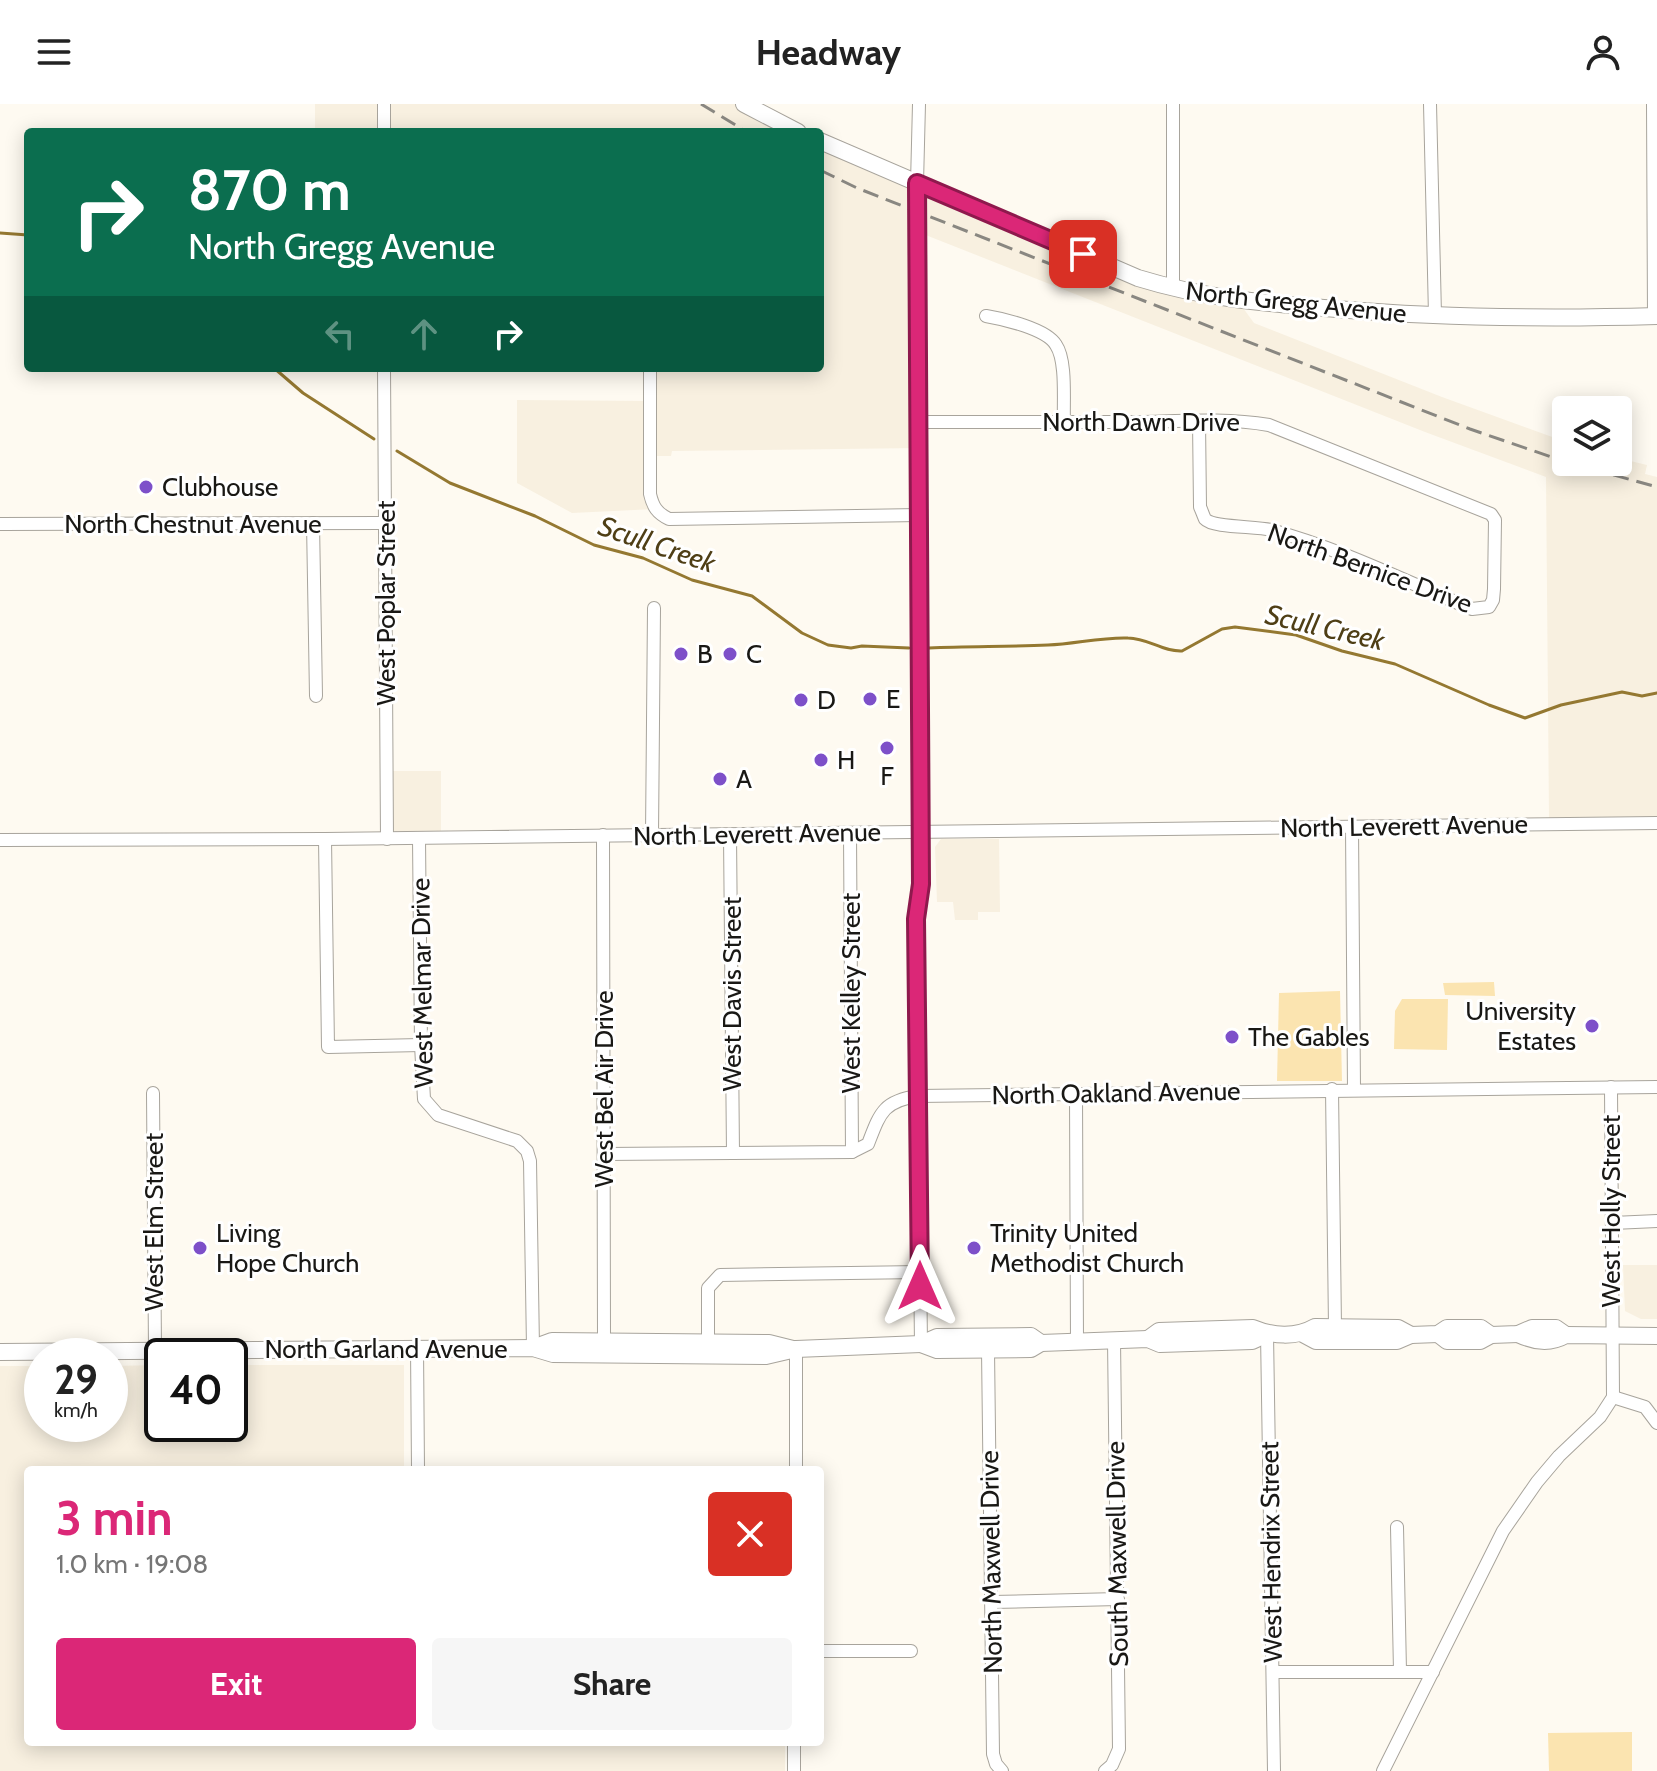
<!DOCTYPE html>
<html lang="en">
<head>
<meta charset="utf-8">
<style>
  body { margin:0; font-family:Cabin,sans-serif; background:#f6f6f6; color:#222; height:100vh; display:flex; flex-direction:column; font-size:30px; white-space:nowrap }
  * { box-sizing:border-box; margin:0 }
  p { font-size:26px; color:#767676 }
  .icon { flex:none; width:44px; height:44px; fill:none; stroke:currentColor; stroke-width:2; stroke-linecap:round; stroke-linejoin:round }
  .map { position:relative; flex:1; overflow:hidden }
  .panel { position:absolute; left:24px; top:1362px; width:800px; height:280px; display:flex; flex-direction:column; background:#fff; border-radius:8px; box-shadow:0 4px 20px #0003 }
  .panel>* { flex:none }
  .hud { position:absolute; left:24px; top:24px; width:800px; height:244px; border-radius:8px; box-shadow:0 4px 20px #0003; background:#0b6e4f; color:#fff; overflow:hidden }
  .tools { position:absolute; left:1552px; top:292px; display:grid; gap:16px }
  .tools a { display:grid; place-items:center; width:80px; height:80px; border-radius:8px; background:#fff; box-shadow:0 4px 20px #0003; font-size:40px }
  .speed { position:absolute; left:24px; top:1234px; display:flex; gap:16px; font-size:40px; font-weight:700; text-align:center }
  .speed>* { display:grid; place-content:center; width:104px; height:104px; border-radius:50%; background:#fff; box-shadow:0 4px 20px #0003; line-height:1 }
  .speed small { font-size:20px; font-weight:400 }
  .speed .limit { border:4px solid #111; border-radius:12px; background:#fff; color:#111 }
  .pin { position:absolute; display:grid; place-items:center; width:68px; height:68px; color:#fff; margin:-34px; border-radius:16px; box-shadow:0 4px 12px #0006 }
  .me { position:absolute; width:88px; margin:-44px; rotate:0deg; stroke-linejoin:round; filter:drop-shadow(0 0 6px #0008) }
  .turn { display:flex; align-items:center; gap:28px; height:168px; padding:0 32px; font-size:36px }
  .turn .icon { width:104px; height:104px; stroke-width:2.5 }
  .turn b { display:block; font-size:56px; line-height:68px }
  .lanes { display:flex; align-items:center; height:76px; padding:0 32px; background:#0003; justify-content:center; gap:40px; direction:ltr }
  .lanes .off { opacity:.35 }
  .round { display:grid; place-items:center; flex:none; width:84px; height:84px; border-radius:8px; background:#f6f6f6 }
  .summary { display:flex; align-items:center; justify-content:space-between; height:136px; padding:0 32px }
  h1 { font-size:48px; font-weight:700; line-height:60px; color:#db2777 }
  .cta { display:flex; gap:16px; margin-top:auto; padding:16px 32px }
  .cta a { flex:1; height:92px; border-radius:8px; background:#db2777; color:#fff; font-size:32px; font-weight:700; line-height:92px; text-align:center }
  .cta a+a { background:#f6f6f6; color:#222 }
  header { display:flex; justify-content:space-between; align-items:center; height:104px; padding:0 32px; background:#fff; font-size:36px; font-weight:700 }
  .map>svg:first-child { display:block }
  .built { fill:#f8f0e0 }
  .green { fill:#fbe4b0 }
  .lines { fill:none; stroke-linecap:round; stroke-linejoin:round }
  .stream { stroke:#947831; stroke-width:3 }
  .minor-casing { stroke:#a8a49c; stroke-width:14 }
  .major-casing { stroke:#a8a49c; stroke-width:18 }
  .minor { stroke:#fff; stroke-width:12 }
  .major { stroke:#fff; stroke-width:16 }
  .rail { stroke:#898781; stroke-width:3; stroke-dasharray:16 8; stroke-linecap:butt }
  .route-casing { stroke:#8e194d; stroke-width:20 }
  .route { stroke:#db2777; stroke-width:14 }
  .poi-dot { fill:#7d50c9; stroke:#fff; stroke-width:3 }
  .labels { text-anchor:middle; stroke-width:6; stroke-linejoin:round; paint-order:stroke }
  .street-label { font-size:26px; fill:#191815; stroke:#fff }
  .poi-label { font-size:26px; fill:#191815; stroke:#fff; text-anchor:start }
  .water-label { font-size:28px; font-style:italic; fill:#4f3f16; stroke:#fff }
</style>
</head>
<body>
<header><svg class="icon" aria-label="menu" viewBox="0 0 24 24"><path d="M4 6h16M4 12h16M4 18h16"/></svg>Headway<svg class="icon" aria-label="person" viewBox="0 0 24 24"><circle cx="12" cy="8" r="4"/><path d="M4 21q1-7 8-7t8 7"/></svg></header>
<div class="map">
<svg width="1657" height="1667" viewBox="0 0 1657 1667">
  <rect width="100%" height="100%" fill="#fefaf1"/>
  <g class="built">
    <path d="M 315,0 L 744,0 L 798,28 L 315,28 Z"/>
    <path d="M 820,37 L 1138,174 L 1238,197 L 1254,219 L 1442,293 L 1566,338 L 1566,358 L 1618,358 L 1618,354 L 1647,361 L 1645,370 L 1657,373 L 1657,713 L 1549,714 L 1546,373 L 1425,328 L 918,128 L 918,344 L 672,347 L 671,352 L 651,352 L 655,405 L 572,409 L 517,379 L 517,296 L 649,297 L 650,264 L 820,264 Z"/>
    <path d="M 387,667 L 441,667 L 441,734 L 387,735 Z"/>
    <path d="M 941,735 L 999,735 L 1000,808 L 978,808 L 978,816 L 955,816 L 953,798 L 937,798 L 935,743 Z"/>
    <path d="M 1623,1161 L 1657,1161 L 1657,1215 L 1641,1215 L 1625,1207 Z"/>
    <path d="M 162,1261 L 162,1320 L 230,1320 L 230,1261 L 404,1261 L 404,1366 L 28,1366 L 28,1638 L 785,1638 L 785,1667 L 0,1667 L 0,1262 L 42,1262 L 42,1320 L 110,1320 L 110,1262 Z"/>
  </g>
  <g class="green">
    <path d="M 1494,878 L 1495,892 L 1445,891 L 1443,879 Z"/>
    <path d="M 1340,887 L 1342,977 L 1277,977 L 1279,889 Z"/>
    <path d="M 1402,895 L 1448,895 L 1447,946 L 1394,945 L 1395,907 Z"/>
    <path d="M 1632,1628 L 1632,1667 L 1549,1667 L 1548,1629 Z"/>
  </g>
  <g class="lines">
    <g class="stream">
      <path d="M 0,129 L 28,131"/>
      <path d="M 274,264 L 303,289 L 374,335"/>
      <path d="M 397,347 L 450,379 L 535,412 L 594,441 L 643,454 L 692,476 L 752,492 L 802,529 L 828,541 L 851,544 L 862,542 L 909,544"/>
      <path d="M 929,544 C 969,542 1008,543 1048,541 C 1075,540 1101,533 1128,534 C 1148,534 1163,548 1182,547 L 1222,525 L 1235,523 L 1296,531 L 1342,547 L 1395,560 L 1489,601 L 1525,614 L 1561,601 L 1622,588 L 1642,592 L 1657,589"/>
    </g>
    <defs>
      <g id="minor">
        <path d="M 919,0 L 917,79 L 921,780 L 916,815 L 921,1240"/>
        <path d="M 1430,0 L 1435,211"/>
        <path d="M 1653,0 L 1654,212"/>
        <path d="M 384,28 L 384,0"/>
        <path d="M 1173,185 L 1173,0"/>
        <path d="M 986,212 C 1004,215 1047,225 1056,241 C 1067,257 1063,298 1064,318"/>
        <path d="M 384,264 L 387,735"/>
        <path d="M 650,264 L 650,390 C 653,403 657,409 669,415 L 919,411"/>
        <path d="M 918,318 C 992,318 1066,318 1140,318 C 1183,317 1227,314 1269,321 L 1491,410 L 1495,416 L 1494,485 L 1493,496 L 1489,503 L 1472,505 C 1407,478 1339,444 1271,426 C 1257,422 1213,424 1205,415 C 1203,411 1202,407 1200,403 L 1199,317"/>
        <path d="M 313,419 L 316,592"/>
        <path d="M 0,420 L 385,419"/>
        <path d="M 1352,723 L 1354,985"/>
        <path d="M 850,729 L 852,1048"/>
        <path d="M 603,731 L 604,1238"/>
        <path d="M 652,731 L 654,504"/>
        <path d="M 730,731 L 733,1049"/>
        <path d="M 419,734 L 421,941 L 424,995 L 438,1011 L 517,1037 L 527,1047 L 530,1057 L 533,1244"/>
        <path d="M 325,735 L 328,943 L 421,941"/>
        <path d="M 0,736 L 325,735 L 1657,719"/>
        <path d="M 1332,985 L 1335,1223"/>
        <path d="M 153,989 L 155,1247"/>
        <path d="M 1076,990 L 1077,1238"/>
        <path d="M 605,1050 L 852,1048 L 868,1040 C 880,1009 883,997 918,992 L 1657,983"/>
        <path d="M 1613,1119 L 1657,1117"/>
        <path d="M 1267,1230 L 1274,1667"/>
        <path d="M 708,1240 L 708,1184 L 720,1171 L 920,1168"/>
        <path d="M 417,1243 L 418,1366"/>
        <path d="M 796,1245 L 796,1366"/>
        <path d="M 988,1246 L 993,1650 L 996,1660 L 1002,1667"/>
        <path d="M 1613,1293 L 1645,1303 L 1657,1319"/>
        <path d="M 1397,1423 L 1400,1567"/>
        <path d="M 992,1498 L 1118,1495"/>
        <path d="M 820,1547 L 911,1547"/>
        <path d="M 1273,1568 L 1433,1568"/>
        <path d="M 794,1638 L 794,1667"/>
        <path d="M 1105,1667 L 1112,1661 L 1119,1645 L 1114,1236"/>
        <path d="M 1383,1667 L 1503,1427 L 1537,1378 L 1559,1352 L 1600,1313 L 1613,1293 L 1611,983"/>
      </g>
      <g id="major">
        <path d="M 744,0 L 798,28"/>
        <path d="M 820,37 L 1138,174 C 1206,195 1265,199 1336,205 C 1443,214 1550,215 1657,212"/>
        <path d="M 1303,1230 L 1316,1237 L 1397,1237 L 1411,1231 L 1438,1230 L 1447,1224 L 1481,1224 L 1491,1231"/>
        <path d="M 1438,1230 L 1447,1237 L 1480,1237 L 1491,1231 L 1518,1230 L 1532,1224 L 1556,1224 L 1566,1231"/>
        <path d="M 1518,1230 C 1535,1238 1550,1240 1566,1231 L 1657,1232"/>
        <path d="M 1148,1235 L 1159,1227 L 1253,1224 C 1272,1232 1296,1234 1315,1223 L 1398,1224 L 1411,1231"/>
        <path d="M 921,1240 L 937,1246 L 1031,1245 L 1041,1239 L 1148,1235 L 1160,1240 L 1252,1237 L 1267,1230"/>
        <path d="M 533,1244 L 552,1237 L 769,1239 L 793,1245"/>
        <path d="M 0,1248 L 533,1244 L 553,1250 L 766,1252 L 796,1245 L 921,1240 L 937,1233 L 1031,1232 L 1041,1239"/>
      </g>
    </defs>
    <use href="#minor" class="minor-casing"/>
    <use href="#major" class="major-casing"/>
    <use href="#minor" class="minor"/>
    <use href="#major" class="major"/>
    <g class="rail">
      <path d="M 701,0 L 747,28"/>
      <path d="M 820,66 L 857,84 L 1470,325 L 1566,358"/>
      <path d="M 1567,358 L 1657,383"/>
    </g>
  </g>
  <g class="lines">
    <defs>
      <path id="route" d="M 920,1182 L 916,815 L 921,780 L 917,79 L 1083,150"/>
    </defs>
    <use href="#route" class="route-casing"/>
    <use href="#route" class="route"/>
  </g>
  <g class="poi-dot">
    <circle cx="146" cy="383" r="8"/>
    <circle cx="681" cy="550" r="8"/>
    <circle cx="730" cy="550" r="8"/>
    <circle cx="870" cy="595" r="8"/>
    <circle cx="801" cy="596" r="8"/>
    <circle cx="887" cy="644" r="8"/>
    <circle cx="821" cy="656" r="8"/>
    <circle cx="720" cy="675" r="8"/>
    <circle cx="1592" cy="922" r="8"/>
    <circle cx="1232" cy="933" r="8"/>
    <circle cx="200" cy="1144" r="8"/>
    <circle cx="974" cy="1144" r="8"/>
  </g>
  <g class="labels">
    <g class="street-label">
      <text transform="translate(1296 198) rotate(6)" y="9">North Gregg Avenue</text>
      <text x="1141" y="327">North Dawn Drive</text>
      <text x="193" y="429">North Chestnut Avenue</text>
      <text transform="translate(1370 464) rotate(20)" y="9">North Bernice Drive</text>
      <text transform="translate(386 499) rotate(-90)" y="9">West Poplar Street</text>
      <text transform="translate(1404 722) rotate(-1)" y="9">North Leverett Avenue</text>
      <text transform="translate(757 730) rotate(-1)" y="9">North Leverett Avenue</text>
      <text transform="translate(422 879) rotate(-91)" y="9">West Melmar Drive</text>
      <text transform="translate(851 889) rotate(-90)" y="9">West Kelley Street</text>
      <text transform="translate(732 890) rotate(-90)" y="9">West Davis Street</text>
      <text transform="translate(604 985) rotate(-90)" y="9">West Bel Air Drive</text>
      <text transform="translate(1116 989) rotate(-1)" y="9">North Oakland Avenue</text>
      <text transform="translate(1611 1107) rotate(-90)" y="9">West Holly Street</text>
      <text transform="translate(154 1118) rotate(-90)" y="9">West Elm Street</text>
      <text x="386" y="1254">North Garland Avenue</text>
      <text transform="translate(1271 1448) rotate(-91)" y="9">West Hendrix Street</text>
      <text transform="translate(1117 1450) rotate(-91)" y="9">South Maxwell Drive</text>
      <text transform="translate(991 1458) rotate(-91)" y="9">North Maxwell Drive</text>
    </g>
    <g class="poi-label">
      <text x="162" y="392">Clubhouse</text>
      <text x="697" y="559">B</text>
      <text x="746" y="559">C</text>
      <text x="886" y="604">E</text>
      <text x="817" y="605">D</text>
      <text x="837" y="665">H</text>
      <text x="887" y="681" text-anchor="middle">F</text>
      <text x="736" y="684">A</text>
      <text x="1576" y="916" text-anchor="end">University<tspan x="1576" dy="30">Estates</tspan></text>
      <text x="1248" y="942">The Gables</text>
      <text x="216" y="1138">Living<tspan x="216" dy="30">Hope Church</tspan></text>
      <text x="990" y="1138">Trinity United<tspan x="990" dy="30">Methodist Church</tspan></text>
    </g>
    <g class="water-label">
      <text transform="translate(657 440) rotate(19)" y="10">Scull Creek</text>
      <text transform="translate(1325 523) rotate(13)" y="10">Scull Creek</text>
    </g>
  </g>
</svg>
<div class="tools">
<a><svg class="icon" aria-label="layers" viewBox="0 0 24 24"><path d="M12 4l9 5-9 5-9-5zM3 14l9 5 9-5"/></svg></a>
</div>
<div class="speed"><div>29<small>km/h</small></div><div class="limit">40</div></div>
<div class="pin" style="left:1083px;top:150px;background:#d93025"><svg class="icon" aria-label="arrive" viewBox="0 0 24 24"><path d="M6 21V4h12l-3 4 3 4H6"/></svg></div>
<svg class="me" style="left:920px;top:1182px" viewBox="-20 -20 40 40"><path d="M0-17L14 15 0 8-14 15z" fill="#db2777" stroke="#fff" stroke-width="4"/></svg>
<div class="hud">
<div class="turn"><svg class="icon" aria-label="right" viewBox="0 0 24 24"><path d="M7 20v-9h11M14 6l5 5-5 5"/></svg><div><b>870 m</b>North Gregg Avenue</div></div>
<div class="lanes"><svg class="icon off" aria-label="left" viewBox="0 0 24 24"><path d="M17 20v-9H6M10 6l-5 5 5 5"/></svg><svg class="icon off" aria-label="ahead" viewBox="0 0 24 24"><path d="M12 20V5M6 11l6-6 6 6"/></svg><svg class="icon" aria-label="right" viewBox="0 0 24 24"><path d="M7 20v-9h11M14 6l5 5-5 5"/></svg></div>
</div>
<section class="panel">
<div class="summary"><div><h1>3 min</h1><p>1.0 km · 19:08</p></div><a class="round" style="background:#d93025;color:#fff"><svg class="icon" aria-label="close" viewBox="0 0 24 24"><path d="M6 6l12 12M18 6L6 18"/></svg></a></div>
<div class="cta"><a>Exit</a><a>Share</a></div>
</section>
</div>
</body>
</html>
